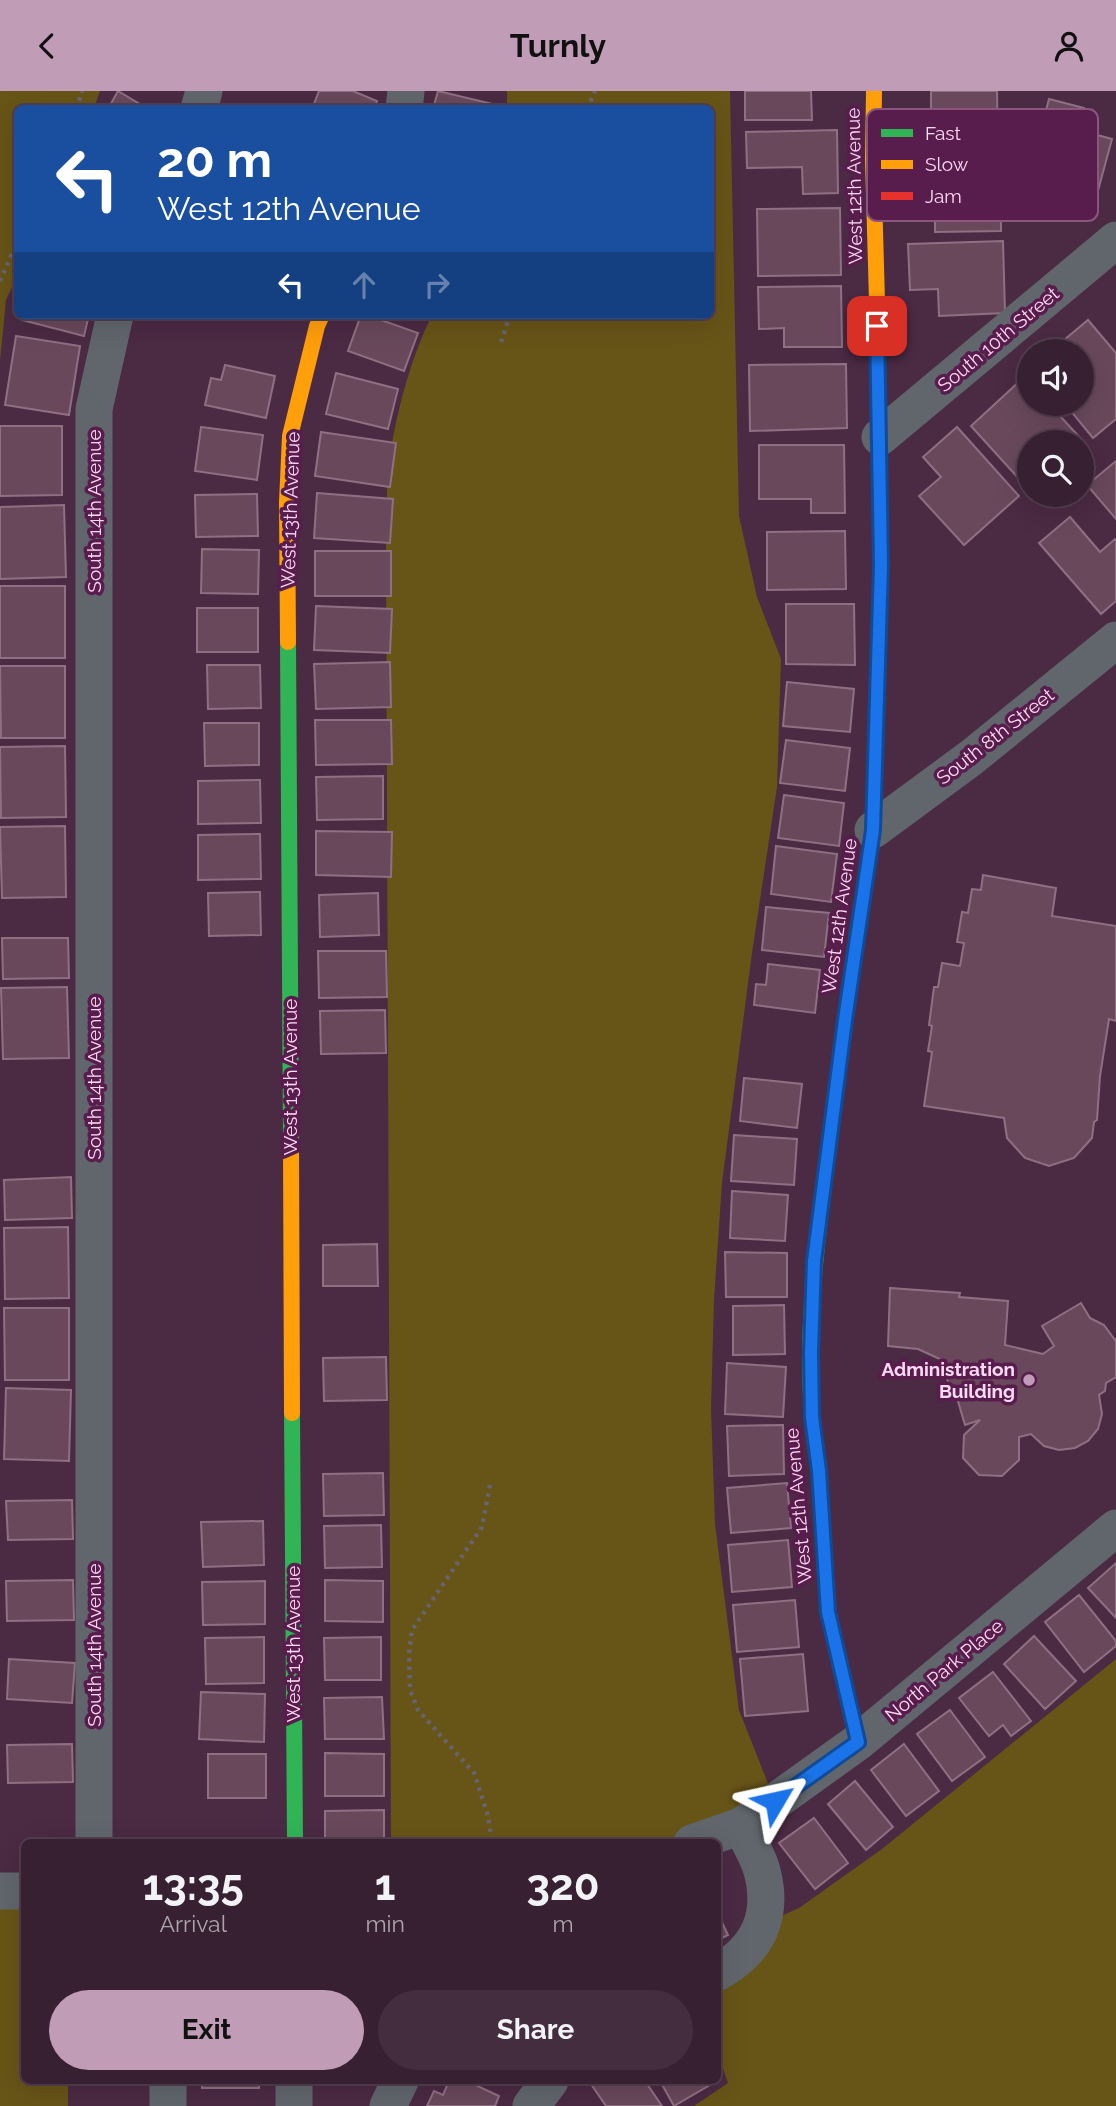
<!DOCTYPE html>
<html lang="en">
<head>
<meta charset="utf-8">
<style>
  body { margin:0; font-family:Raleway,sans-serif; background:#432d3f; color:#f1f3f6; height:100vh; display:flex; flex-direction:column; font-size:26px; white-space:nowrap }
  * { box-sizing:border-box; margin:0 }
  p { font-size:23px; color:#aba3ac }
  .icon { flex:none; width:38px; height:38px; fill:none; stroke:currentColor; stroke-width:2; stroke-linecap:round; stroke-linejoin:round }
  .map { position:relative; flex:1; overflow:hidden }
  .details { position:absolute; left:21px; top:1748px; width:700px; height:245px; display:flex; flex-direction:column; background:#382033; border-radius:10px; box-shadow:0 7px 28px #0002,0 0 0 2px #523e4e }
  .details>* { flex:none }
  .hud { position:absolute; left:14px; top:14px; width:700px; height:214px; border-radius:10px; box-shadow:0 7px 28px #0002,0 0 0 2px #523e4e; background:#1a4fa0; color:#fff; overflow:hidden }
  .controls { position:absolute; left:1017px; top:248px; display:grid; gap:14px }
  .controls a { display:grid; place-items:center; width:77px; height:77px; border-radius:50%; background:#382033; box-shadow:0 7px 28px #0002,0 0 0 2px #523e4e; font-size:35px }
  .pin { position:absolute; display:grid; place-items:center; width:60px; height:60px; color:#fff; margin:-30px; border-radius:14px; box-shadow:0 4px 10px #0006 }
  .me { position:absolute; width:77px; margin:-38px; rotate:54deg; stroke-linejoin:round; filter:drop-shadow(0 0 5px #0008) }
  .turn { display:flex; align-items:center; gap:24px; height:147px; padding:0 28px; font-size:32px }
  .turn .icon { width:91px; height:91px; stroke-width:2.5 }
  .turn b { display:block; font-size:49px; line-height:60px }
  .lanes { display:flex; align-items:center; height:66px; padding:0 28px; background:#0003; justify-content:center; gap:35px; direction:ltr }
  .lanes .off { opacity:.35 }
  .eta { display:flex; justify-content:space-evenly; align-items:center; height:119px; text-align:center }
  .eta b { font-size:42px; font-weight:700; line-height:49px }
  .primary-button { display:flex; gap:14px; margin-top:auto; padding:14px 28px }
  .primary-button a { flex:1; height:80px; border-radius:42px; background:#c09cb6; color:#111; font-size:28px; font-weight:700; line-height:80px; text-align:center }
  .primary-button a+a { background:#432d3f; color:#f1f3f6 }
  header { display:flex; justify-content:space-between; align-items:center; height:91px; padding:0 28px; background:#c09cb6; color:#111; font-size:32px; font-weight:700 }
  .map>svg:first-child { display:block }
  .green { fill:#675417 }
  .building { fill:#69485c; stroke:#8f7082; stroke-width:2 }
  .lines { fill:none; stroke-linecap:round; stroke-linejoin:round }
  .path { stroke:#67646e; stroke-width:4.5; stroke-dasharray:3.5 5; stroke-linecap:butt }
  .street { stroke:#61666d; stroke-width:37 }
  .fast { stroke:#30b455; stroke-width:16 }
  .slow { stroke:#ff9f0a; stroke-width:16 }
  .jam { stroke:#e5322d; stroke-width:16 }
  .route-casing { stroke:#114b97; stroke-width:18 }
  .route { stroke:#1a73e8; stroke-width:12 }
  .poi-dot { fill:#c09cb6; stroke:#581d4c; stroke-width:2.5 }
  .labels { text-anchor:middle; stroke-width:7; stroke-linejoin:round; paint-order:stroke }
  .street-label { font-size:19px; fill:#ffdaf4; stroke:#581d4c }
  .poi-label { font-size:19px; font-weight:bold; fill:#ffdaf4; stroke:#581d4c; text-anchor:end }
  .key { fill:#581d4c; stroke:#8a567e; stroke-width:2 }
  .key-label { font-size:19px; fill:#ffdaf4 }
</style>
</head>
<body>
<header><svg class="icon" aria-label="back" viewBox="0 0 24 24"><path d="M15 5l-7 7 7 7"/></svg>Turnly<svg class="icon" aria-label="person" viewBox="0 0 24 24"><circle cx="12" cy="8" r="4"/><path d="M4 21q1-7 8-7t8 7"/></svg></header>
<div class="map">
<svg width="1116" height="2015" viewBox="0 0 1116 2015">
  <rect width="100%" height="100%" fill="#4b2a44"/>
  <g class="green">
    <path d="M 0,0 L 100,0 L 94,17 L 18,18 L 17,185 L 6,209 L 0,270 Z"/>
    <path d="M 507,0 L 730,0 L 739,425 L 757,506 L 781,568 L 777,696 L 752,862 L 722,1092 L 714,1209 L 711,1317 L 715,1433 L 739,1619 L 775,1710 L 692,1752 L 391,1752 L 386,449 C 387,420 386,390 390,363 C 398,316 411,266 432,224 L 710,224 L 710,18 L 507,17 Z"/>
    <path d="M 1116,1568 L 1116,2015 L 694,2015 L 728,1992 L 718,1963 L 718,1881 L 763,1833 L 799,1817 L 882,1758 Z"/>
    <path d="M 24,1800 L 24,1990 L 68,1990 L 68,2015 L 0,2015 L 0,1801 Z"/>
  </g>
  <g class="building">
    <path d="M 118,0 L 148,18 L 108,18 Z"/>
    <path d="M 319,0 L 353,0 L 377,10 L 374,18 L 312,18 Z"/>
    <path d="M 438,0 L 501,15 L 501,18 L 433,18 Z"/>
    <path d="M 745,0 L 811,0 L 812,29 L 745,29 Z"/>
    <path d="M 931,0 L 997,0 L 998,59 L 907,61 L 906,18 L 931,18 Z"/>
    <path d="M 1049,8 L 1084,17 L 1079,39 L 1112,48 L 1093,118 L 1025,99 Z"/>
    <path d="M 837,39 L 838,102 L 803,103 L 802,76 L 747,77 L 746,41 Z"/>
    <path d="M 1000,70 L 1001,140 L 935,141 L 935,110 L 905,110 L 904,71 Z"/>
    <path d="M 840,117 L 841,184 L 758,185 L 757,118 Z"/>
    <path d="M 1003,150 L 1005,222 L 939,225 L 938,198 L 910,199 L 908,153 Z"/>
    <path d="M 841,195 L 842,256 L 784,256 L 784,237 L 759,238 L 758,196 Z"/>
    <path d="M 23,224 L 89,224 L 84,245 L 22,229 Z"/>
    <path d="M 361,224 L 367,224 L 418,242 L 404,280 L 348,260 Z"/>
    <path d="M 1088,229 L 1116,262 L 1116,328 L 1093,347 L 1065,313 L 1082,313 L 1082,261 L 1054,261 L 1052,259 Z"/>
    <path d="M 16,245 L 80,255 L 69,324 L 5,314 Z"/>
    <path d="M 846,273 L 847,337 L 750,340 L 749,274 Z"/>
    <path d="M 225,274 L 275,285 L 266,327 L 205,314 L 211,287 L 221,289 Z"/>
    <path d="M 336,282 L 398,298 L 388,338 L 326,323 Z"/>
    <path d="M 1024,286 L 1029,291 L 1029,313 L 1049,313 L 1084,351 L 1082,353 L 1029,352 L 1029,399 L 971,335 Z"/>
    <path d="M 0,335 L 62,335 L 62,404 L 0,405 Z"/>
    <path d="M 201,336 L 263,344 L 257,389 L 195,380 Z"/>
    <path d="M 957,336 L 1019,405 L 964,454 L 919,405 L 941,386 L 923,366 Z"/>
    <path d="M 321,341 L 396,352 L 390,396 L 315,385 Z"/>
    <path d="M 759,354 L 844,354 L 845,422 L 811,422 L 811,408 L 759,408 Z"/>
    <path d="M 1116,370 L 1116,428 L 1087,394 Z"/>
    <path d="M 317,402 L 393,408 L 390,452 L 314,447 Z"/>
    <path d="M 257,403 L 258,445 L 196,446 L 195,404 Z"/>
    <path d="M 64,414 L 66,486 L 0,488 L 0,416 Z"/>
    <path d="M 1070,426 L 1100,461 L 1115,448 L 1116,449 L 1116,510 L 1101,523 L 1039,452 Z"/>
    <path d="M 845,440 L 846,498 L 767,499 L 767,441 Z"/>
    <path d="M 202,458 L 259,459 L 258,503 L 201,502 Z"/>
    <rect x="315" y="460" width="76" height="45"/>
    <rect x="0" y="495" width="65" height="72"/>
    <path d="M 786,513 L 854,513 L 855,574 L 786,573 Z"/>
    <path d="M 316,515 L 392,518 L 390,562 L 314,559 Z"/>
    <rect x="197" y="517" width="61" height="44"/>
    <path d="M 390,571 L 391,616 L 316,618 L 314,573 Z"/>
    <path d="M 207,574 L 260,574 L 261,617 L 208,618 Z"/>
    <path d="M 0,575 L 65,575 L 65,647 L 1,647 Z"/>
    <path d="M 787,591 L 854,598 L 850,641 L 783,635 Z"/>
    <path d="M 315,629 L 391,629 L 392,673 L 316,674 Z"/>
    <path d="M 204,632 L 259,632 L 259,674 L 205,675 Z"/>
    <path d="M 786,649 L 850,657 L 845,700 L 780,692 Z"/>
    <path d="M 65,655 L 66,726 L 1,727 L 0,656 Z"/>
    <path d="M 383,685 L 383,728 L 317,729 L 316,686 Z"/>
    <path d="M 260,689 L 261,732 L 198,733 L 198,690 Z"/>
    <path d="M 784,704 L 844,712 L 839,755 L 778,747 Z"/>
    <path d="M 65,735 L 66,806 L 2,807 L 0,736 Z"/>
    <path d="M 316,740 L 392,741 L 391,786 L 316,784 Z"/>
    <path d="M 260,743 L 261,788 L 198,789 L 198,744 Z"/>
    <path d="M 776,755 L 837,763 L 831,811 L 771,803 Z"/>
    <path d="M 983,784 L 1056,797 L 1052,825 L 1116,835 L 1116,930 L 1109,928 L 1100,985 L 1097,1029 L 1094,1031 L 1092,1047 L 1074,1067 L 1049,1075 L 1025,1067 L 1007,1047 L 1004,1027 L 924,1015 L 932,961 L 928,960 L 932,935 L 929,934 L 934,896 L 938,896 L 942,872 L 960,875 L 964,852 L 957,851 L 962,821 L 968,822 L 972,798 L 981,799 Z"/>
    <path d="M 260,801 L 261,844 L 209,845 L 208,802 Z"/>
    <path d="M 378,802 L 379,844 L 320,846 L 319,804 Z"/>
    <path d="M 766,816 L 829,822 L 824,866 L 762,859 Z"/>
    <path d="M 2,847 L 68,847 L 69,887 L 3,888 Z"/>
    <path d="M 318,860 L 386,860 L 387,906 L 319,907 Z"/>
    <path d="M 768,873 L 820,879 L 815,922 L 754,914 L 756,893 L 766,894 Z"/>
    <path d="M 67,896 L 69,967 L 3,968 L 1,897 Z"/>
    <path d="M 385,919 L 386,962 L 321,963 L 320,920 Z"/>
    <path d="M 744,987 L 802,993 L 797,1037 L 740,1030 Z"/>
    <path d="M 734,1044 L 797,1048 L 794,1094 L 731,1090 Z"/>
    <path d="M 71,1086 L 72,1127 L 5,1129 L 4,1089 Z"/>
    <path d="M 732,1100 L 788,1104 L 785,1150 L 730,1147 Z"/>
    <path d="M 68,1136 L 69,1207 L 5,1208 L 4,1137 Z"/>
    <path d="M 377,1153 L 378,1195 L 323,1195 L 323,1154 Z"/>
    <path d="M 725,1161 L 787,1162 L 787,1206 L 726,1206 Z"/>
    <path d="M 890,1197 L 960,1202 L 959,1206 L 1008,1210 L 1005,1254 L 1043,1263 L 1054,1255 L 1042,1235 L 1081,1212 L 1090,1227 L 1104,1234 L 1115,1249 L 1116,1248 L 1116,1286 L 1106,1292 L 1105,1300 L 1099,1304 L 1102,1323 L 1098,1338 L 1088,1350 L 1075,1357 L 1059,1359 L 1044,1355 L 1031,1343 L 1019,1346 L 1019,1369 L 1002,1385 L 979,1384 L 963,1367 L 964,1344 L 980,1329 L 965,1334 L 954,1297 L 950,1298 L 942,1269 L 918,1258 L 888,1255 Z"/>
    <path d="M 784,1214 L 785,1263 L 733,1264 L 733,1215 Z"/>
    <path d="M 4,1217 L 69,1217 L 69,1289 L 5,1289 Z"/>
    <path d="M 386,1266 L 387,1309 L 324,1310 L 323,1267 Z"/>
    <path d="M 727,1272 L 786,1276 L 783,1326 L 725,1323 Z"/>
    <path d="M 6,1297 L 71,1299 L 69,1370 L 4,1368 Z"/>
    <path d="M 783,1334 L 784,1383 L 729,1385 L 727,1335 Z"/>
    <path d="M 383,1382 L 384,1424 L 324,1425 L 323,1383 Z"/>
    <path d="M 787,1392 L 791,1437 L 731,1442 L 727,1397 Z"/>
    <path d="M 72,1409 L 73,1448 L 8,1449 L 6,1410 Z"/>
    <path d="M 263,1430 L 264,1474 L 203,1476 L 201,1431 Z"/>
    <path d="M 381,1434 L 382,1476 L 325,1477 L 324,1435 Z"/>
    <path d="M 788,1449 L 792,1496 L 732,1501 L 728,1454 Z"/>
    <path d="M 1116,1472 L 1116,1527 L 1088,1497 Z"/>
    <path d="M 73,1489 L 74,1529 L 7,1530 L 6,1490 Z"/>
    <path d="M 325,1489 L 383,1490 L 383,1531 L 325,1530 Z"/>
    <path d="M 265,1490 L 265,1533 L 203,1534 L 202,1491 Z"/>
    <path d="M 1079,1504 L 1116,1550 L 1116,1555 L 1084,1581 L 1045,1531 Z"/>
    <path d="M 795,1509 L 799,1556 L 737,1561 L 733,1514 Z"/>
    <path d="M 1034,1545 L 1076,1590 L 1045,1618 L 1004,1573 Z"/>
    <path d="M 264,1546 L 264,1592 L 206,1593 L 205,1547 Z"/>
    <path d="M 381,1546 L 381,1589 L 325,1589 L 324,1547 Z"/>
    <path d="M 803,1563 L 808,1620 L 745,1625 L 740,1568 Z"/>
    <path d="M 9,1568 L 75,1572 L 72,1612 L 7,1608 Z"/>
    <path d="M 993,1581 L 1031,1630 L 1011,1645 L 1003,1634 L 989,1645 L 959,1607 Z"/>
    <path d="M 201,1601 L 265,1603 L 264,1651 L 199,1648 Z"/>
    <path d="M 382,1606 L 384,1648 L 325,1648 L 324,1607 Z"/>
    <path d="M 950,1619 L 985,1666 L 952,1690 L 917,1643 Z"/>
    <path d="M 72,1653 L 73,1691 L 8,1692 L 7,1654 Z"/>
    <path d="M 904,1653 L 939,1700 L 906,1725 L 871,1679 Z"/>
    <path d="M 325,1662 L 384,1663 L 384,1705 L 325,1705 Z"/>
    <rect x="208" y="1663" width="58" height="44"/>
    <path d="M 855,1690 L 893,1736 L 866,1759 L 828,1713 Z"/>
    <path d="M 384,1719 L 384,1752 L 325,1752 L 325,1720 Z"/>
    <path d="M 814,1727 L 848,1772 L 815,1798 L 779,1752 Z"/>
    <path d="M 718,1823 L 728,1844 L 718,1849 Z"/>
    <path d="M 718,1984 L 720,1988 L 674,2015 L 660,1990 L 718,1990 Z"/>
    <rect x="202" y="1990" width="57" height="7"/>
    <path d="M 449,1990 L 467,1990 L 499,2005 L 495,2015 L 427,2015 L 434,2000 L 443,2004 Z"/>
    <path d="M 596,1990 L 645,1990 L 662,2015 L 606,2015 L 591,1993 Z"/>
  </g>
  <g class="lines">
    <g class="path">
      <path d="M 77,18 L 82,0"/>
      <path d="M 587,18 L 595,0"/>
      <path d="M 0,190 L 18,149"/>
      <path d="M 501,251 L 510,224"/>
      <path d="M 490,1394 L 482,1436 L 412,1539 L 409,1563 L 410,1599 L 418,1619 L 474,1682 L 488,1725 L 492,1752"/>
    </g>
    <g class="street">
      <path d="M 199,18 L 204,0"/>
      <path d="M 404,18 L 406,0"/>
      <path d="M 880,346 L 1116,149"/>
      <path d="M 873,739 L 972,666 L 1116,549"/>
      <path d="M 94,1752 L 94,318 L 115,224"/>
      <path d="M 692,1752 L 741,1735 L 858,1651 L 1116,1437"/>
      <path d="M 0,1800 L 24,1800"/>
      <path d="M 718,1881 C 758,1859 774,1825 762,1780 C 758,1765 748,1749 741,1735"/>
      <path d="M 168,1990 L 168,2015"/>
      <path d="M 294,2015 L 294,1990"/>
      <path d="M 388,2015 L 400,1990"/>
      <path d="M 531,2015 L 550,1990"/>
    </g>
    <g class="fast">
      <path d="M 288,551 L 291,1051"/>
      <path d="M 876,644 L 881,474 L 877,210"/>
      <path d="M 292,1322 L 295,1752"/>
      <path d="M 815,1352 C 803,1259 815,1163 827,1070 C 836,998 846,925 856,853"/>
    </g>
    <g class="slow">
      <path d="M 874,0 L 873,68 L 877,210"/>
      <path d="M 288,551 L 287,411 L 290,345 L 317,235 L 322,224"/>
      <path d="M 291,1051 L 292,1322"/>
      <path d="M 815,1352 L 819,1380 L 828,1521 L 858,1651"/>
    </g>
    <path class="jam" d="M 856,853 L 873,739 L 876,644"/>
  </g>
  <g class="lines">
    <defs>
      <path id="route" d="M 775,1710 L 858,1651 L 828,1521 L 819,1380 L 812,1326 L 811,1262 L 814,1170 L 845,929 L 873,739 L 881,474 L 877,235"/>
    </defs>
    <use href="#route" class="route-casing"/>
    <use href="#route" class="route"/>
  </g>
  <circle class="poi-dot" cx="1029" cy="1289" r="7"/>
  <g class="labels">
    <g class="street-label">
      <text transform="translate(854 95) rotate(-91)" y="7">West 12th Avenue</text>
      <text transform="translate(998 248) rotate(-40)" y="7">South 10th Street</text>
      <text transform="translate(290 419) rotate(-88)" y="7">West 13th Avenue</text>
      <text transform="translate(94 420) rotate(-90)" y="7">South 14th Avenue</text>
      <text transform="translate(995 645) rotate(-38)" y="7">South 8th Street</text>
      <text transform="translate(839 825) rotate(-82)" y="7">West 12th Avenue</text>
      <text transform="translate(290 986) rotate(-90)" y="7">West 13th Avenue</text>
      <text transform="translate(94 987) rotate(-90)" y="7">South 14th Avenue</text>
      <text transform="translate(798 1415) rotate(-95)" y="7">West 12th Avenue</text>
      <text transform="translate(293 1553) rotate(-90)" y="7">West 13th Avenue</text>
      <text transform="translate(94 1554) rotate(-90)" y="7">South 14th Avenue</text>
      <text transform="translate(944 1579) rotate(-40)" y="7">North Park Place</text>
    </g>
    <g class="poi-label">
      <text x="1015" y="1285">Administration<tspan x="1015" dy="22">Building</tspan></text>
    </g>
  </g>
  <rect x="867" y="18" width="231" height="112" rx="10" class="key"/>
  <rect x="881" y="38" width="32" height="8" fill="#30b455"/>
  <rect x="881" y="69" width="32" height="9" fill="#ff9f0a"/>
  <rect x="881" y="101" width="32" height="8" fill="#e5322d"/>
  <g class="key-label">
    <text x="925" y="49">Fast</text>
    <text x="925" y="80">Slow</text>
    <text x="925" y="112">Jam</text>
  </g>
</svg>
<div class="controls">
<a><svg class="icon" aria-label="sound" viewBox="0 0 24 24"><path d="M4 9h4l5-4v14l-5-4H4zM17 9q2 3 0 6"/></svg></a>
<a><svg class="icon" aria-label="search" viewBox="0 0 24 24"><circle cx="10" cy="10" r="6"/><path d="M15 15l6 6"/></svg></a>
</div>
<div class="pin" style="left:877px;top:235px;background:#d93025"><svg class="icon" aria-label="arrive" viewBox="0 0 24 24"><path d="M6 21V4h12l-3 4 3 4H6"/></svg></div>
<svg class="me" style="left:775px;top:1710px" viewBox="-20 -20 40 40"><path d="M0-17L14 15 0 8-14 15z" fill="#1a73e8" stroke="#fff" stroke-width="4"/></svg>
<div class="hud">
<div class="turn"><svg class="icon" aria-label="left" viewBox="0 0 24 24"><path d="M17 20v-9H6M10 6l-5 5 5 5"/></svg><div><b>20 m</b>West 12th Avenue</div></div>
<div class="lanes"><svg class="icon" aria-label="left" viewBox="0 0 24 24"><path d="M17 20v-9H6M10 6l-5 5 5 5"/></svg><svg class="icon off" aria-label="ahead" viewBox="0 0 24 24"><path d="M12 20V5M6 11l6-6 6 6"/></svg><svg class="icon off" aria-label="right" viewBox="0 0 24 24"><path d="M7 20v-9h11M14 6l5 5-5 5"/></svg></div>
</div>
<section class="details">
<div class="eta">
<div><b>13:35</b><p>Arrival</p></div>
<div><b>1</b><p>min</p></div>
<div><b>320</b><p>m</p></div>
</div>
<div class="primary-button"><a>Exit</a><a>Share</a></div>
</section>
</div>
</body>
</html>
